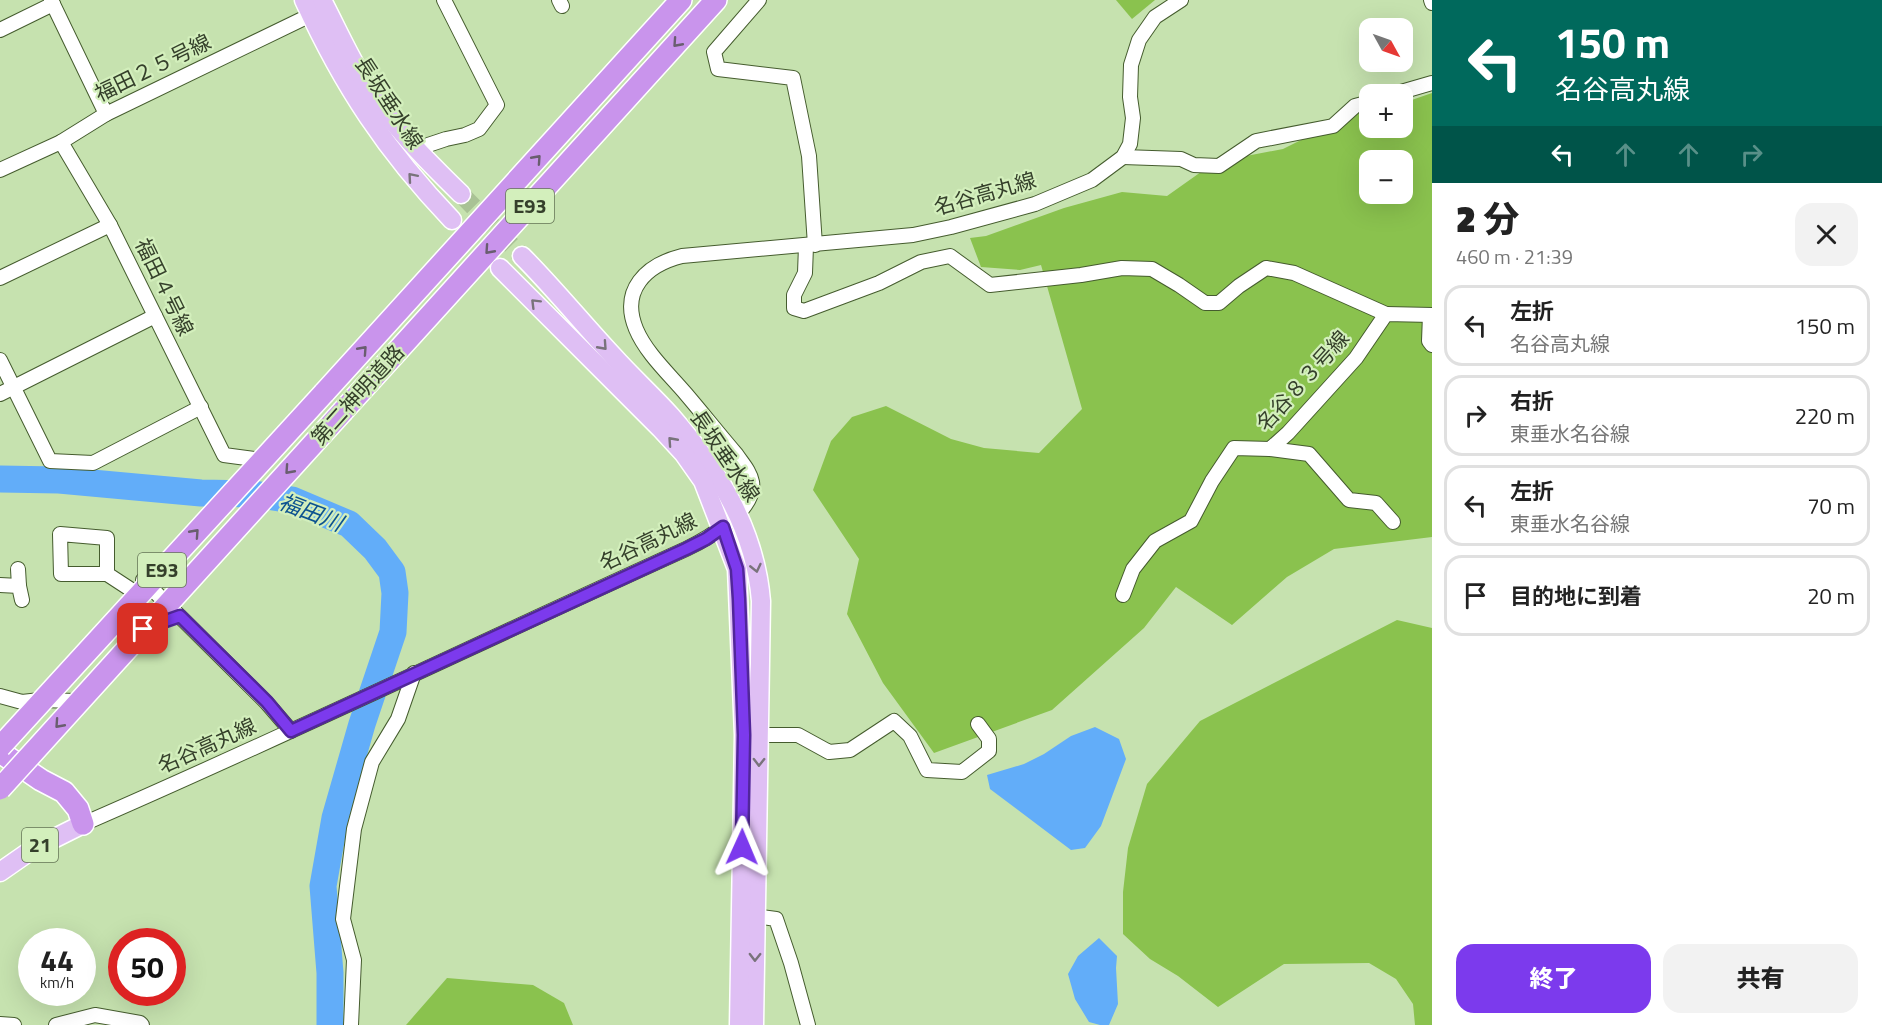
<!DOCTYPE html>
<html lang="ja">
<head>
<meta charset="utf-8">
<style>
  body { margin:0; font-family:"Titillium Web","Noto Sans JP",sans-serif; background:#f2f2f2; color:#222; height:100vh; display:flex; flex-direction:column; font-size:22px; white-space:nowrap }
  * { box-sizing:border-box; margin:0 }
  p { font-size:20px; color:#767676 }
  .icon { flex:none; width:33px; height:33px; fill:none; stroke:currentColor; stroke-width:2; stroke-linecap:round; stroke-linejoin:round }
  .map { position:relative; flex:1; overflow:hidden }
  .sheet { display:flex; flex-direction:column; background:#fff; width:450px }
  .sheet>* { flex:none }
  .banner { background:#00695c; color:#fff; overflow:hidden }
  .needle { width:39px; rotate:130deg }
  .fabs { position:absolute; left:1359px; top:18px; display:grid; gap:12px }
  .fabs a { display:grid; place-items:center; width:54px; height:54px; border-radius:12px; background:#fff; box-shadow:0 6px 24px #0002; font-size:30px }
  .speed { position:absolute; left:18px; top:928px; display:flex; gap:12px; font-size:30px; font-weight:700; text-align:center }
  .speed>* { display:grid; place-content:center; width:78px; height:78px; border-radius:50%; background:#fff; box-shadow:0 6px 24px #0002; line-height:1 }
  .speed small { font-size:15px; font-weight:400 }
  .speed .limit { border:9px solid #d22; background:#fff; color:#111 }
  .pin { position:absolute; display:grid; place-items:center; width:51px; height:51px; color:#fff; margin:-26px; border-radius:12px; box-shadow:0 3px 9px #0006 }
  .me { position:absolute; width:66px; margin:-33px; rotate:1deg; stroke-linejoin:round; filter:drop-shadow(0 0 4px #0008) }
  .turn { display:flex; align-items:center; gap:21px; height:126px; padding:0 24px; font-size:27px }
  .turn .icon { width:78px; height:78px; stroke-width:2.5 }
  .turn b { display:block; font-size:42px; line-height:51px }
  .lanes { display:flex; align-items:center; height:57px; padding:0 24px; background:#0003; justify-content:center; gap:30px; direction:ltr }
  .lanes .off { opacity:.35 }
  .round { display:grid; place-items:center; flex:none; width:63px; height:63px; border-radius:18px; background:#f2f2f2 }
  .headline { display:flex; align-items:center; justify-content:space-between; height:102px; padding:0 24px }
  h1 { font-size:36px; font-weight:800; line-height:45px }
  .action { display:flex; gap:12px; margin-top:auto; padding:12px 24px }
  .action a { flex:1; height:69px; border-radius:18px; background:#7c3aed; color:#fff; font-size:24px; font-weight:800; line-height:69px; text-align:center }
  .action a+a { background:#f2f2f2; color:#222 }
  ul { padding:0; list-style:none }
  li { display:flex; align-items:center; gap:18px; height:81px; margin:0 12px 9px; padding:0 12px; border:3px solid #e0e0e0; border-radius:18px }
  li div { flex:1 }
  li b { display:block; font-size:22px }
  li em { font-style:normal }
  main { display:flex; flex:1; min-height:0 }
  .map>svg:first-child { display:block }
  .green { fill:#8ac24e; fill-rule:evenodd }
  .water { fill:#62adf9 }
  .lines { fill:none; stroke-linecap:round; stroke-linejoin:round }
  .river { stroke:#62adf9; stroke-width:27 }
  .major-tunnel { stroke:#a9c295; stroke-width:18; stroke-dasharray:18 9; stroke-linecap:butt }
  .minor-casing { stroke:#455c2e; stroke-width:16 }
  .major-casing { stroke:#fff; stroke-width:21 }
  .highway-casing { stroke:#fff; stroke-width:24 }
  .minor { stroke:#fff; stroke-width:14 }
  .major { stroke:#dfbff4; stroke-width:18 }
  .highway { stroke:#c994ec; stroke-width:21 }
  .highway-bridge-casing { stroke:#fff; stroke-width:24; stroke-linecap:butt }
  .highway-bridge { stroke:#c994ec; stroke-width:21 }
  .oneway { stroke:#695d6f }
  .oneway2 { stroke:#79737b }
  .route-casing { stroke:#51269a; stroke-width:15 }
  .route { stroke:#7c3aed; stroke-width:10 }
  .labels { text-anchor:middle; stroke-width:4.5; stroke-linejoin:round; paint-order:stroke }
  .shield { fill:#d3efbc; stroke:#647456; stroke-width:1.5 }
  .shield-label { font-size:20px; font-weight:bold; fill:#35402b }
  .street-label { font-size:21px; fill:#35402b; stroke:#d3efbc }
  .water-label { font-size:22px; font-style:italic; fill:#0d5390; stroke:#d3efbc }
</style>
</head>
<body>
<main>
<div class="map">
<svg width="1432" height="1025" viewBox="0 0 1432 1025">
  <rect width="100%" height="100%" fill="#c6e2af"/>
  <g class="green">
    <path d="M 1116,0 L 1155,0 L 1132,19 Z"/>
    <path d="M 1432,93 L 1432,537 L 1334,549 L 1287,577 L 1232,625 L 1176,587 L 1144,628 L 1052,710 L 934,753 L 883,683 L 847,614 L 859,559 L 813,490 L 831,441 L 852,417 L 886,406 L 951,439 L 984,448 L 1039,453 L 1082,409 L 1041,265 L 1020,270 L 981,267 L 970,238 L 986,236 L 1064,208 L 1122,192 L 1167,196 L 1215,162 L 1283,149 L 1355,113 L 1369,110 L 1370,128 L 1402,128 L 1403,103 ZM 1370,160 L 1402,160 L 1402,194 L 1370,194 Z"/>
    <path d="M 1397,620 L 1432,628 L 1432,1025 L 1415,1025 L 1413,1004 L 1396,979 L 1369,963 L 1284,964 L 1218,1007 L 1178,976 L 1150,959 L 1123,934 L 1123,892 L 1128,848 L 1147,784 L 1200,721 Z"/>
    <path d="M 447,978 L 533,985 L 564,1003 L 573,1025 L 406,1025 Z"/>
  </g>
  <g class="water">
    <path d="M 1095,727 L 1119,739 L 1126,759 L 1101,826 L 1085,848 L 1071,850 L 990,789 L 987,775 L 1024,764 L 1044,754 L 1071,736 Z"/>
    <path d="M 1099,938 L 1117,956 L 1116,968 L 1118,1004 L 1109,1025 L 1100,1025 L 1089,1022 L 1075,999 L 1068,974 L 1078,956 Z"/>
  </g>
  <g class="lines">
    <path class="river" d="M 0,479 L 59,480 L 201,493 L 254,494 L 292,500 L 349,524 L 375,549 L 392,572 L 395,593 L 393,632 L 362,724 L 335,818 L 323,886 L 330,973 L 330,1025"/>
    <path class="major-tunnel" d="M 461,194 L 522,256"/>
    <defs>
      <g id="minor">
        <path d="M 51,0 L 106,114"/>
        <path d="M 559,0 L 562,6"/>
        <path d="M 759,0 L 714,52 L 718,69 L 793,78 L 809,156 L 815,245"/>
        <path d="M 1431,0 L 1432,3"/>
        <path d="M 0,30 L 53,4"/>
        <path d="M 1394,94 L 1432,83"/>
        <path d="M 61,142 L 110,225 L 224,455 L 254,459"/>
        <path d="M 419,152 L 428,145 L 446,139 L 465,135 L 479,129 L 497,105 L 444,0"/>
        <path d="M 1123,157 L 1181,159 L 1194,165 L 1219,166 L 1256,141 L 1333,126 L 1355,106 L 1370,102"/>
        <path d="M 0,170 L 61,142 L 106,114 L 319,11"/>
        <path d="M 806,246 L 805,273 L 794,295 L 794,308 L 804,311 L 879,283 L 921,262 L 950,256 L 990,285 L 1081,275 L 1122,268 L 1152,269 L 1179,285 L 1205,303 L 1219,303 L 1239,286 L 1266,268 L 1294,273 L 1386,314"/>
        <path d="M 0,278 L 110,225"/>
        <path d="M 1430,315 L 1429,341 L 1432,345"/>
        <path d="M 0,360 L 50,461 L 93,463 L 201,407"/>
        <path d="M 0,394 L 155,316"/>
        <path d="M 1270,449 L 1309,454 L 1349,500 L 1376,503 L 1393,522"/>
        <path d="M 18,569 L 19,586"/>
        <path d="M 107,574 L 61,574 L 60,534 L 107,538 L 107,574 L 133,591"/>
        <path d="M 143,580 L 266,702 L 291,731"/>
        <path d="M 0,585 L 19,586 L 22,600"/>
        <path d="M 1123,595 L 1133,569 L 1155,541 L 1191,521 L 1212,481 L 1234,448 L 1270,449 L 1288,433 L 1356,358 L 1386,314 L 1432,315"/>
        <path d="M 0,696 L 22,702 L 40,700 L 76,701 L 81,695"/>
        <path d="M 759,735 L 798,735 L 829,752 L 850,750 L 894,721 L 910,736 L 927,770 L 962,772 L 989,751 L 989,739 L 978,724"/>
        <path d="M 83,824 C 286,736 485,640 686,549 C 707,539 757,510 752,482 C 750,471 742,463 736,454 C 719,434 703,414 686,394 C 669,374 646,353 636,329 C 620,290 646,265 682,256 L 913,235 L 951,227 L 1035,204 L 1092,180 L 1123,157 L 1130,144 L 1133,118 L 1130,97 L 1131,65 L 1139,40 L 1155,17 L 1181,0"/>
        <path d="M 748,915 L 776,919 L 791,963 L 808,1025"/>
        <path d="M 0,1024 L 14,1025"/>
        <path d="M 56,1025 L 95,1015 L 140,1023 L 142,1025"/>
        <path d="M 351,1025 L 354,960 L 343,919 L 354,829 L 372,762 L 398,719 L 414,673"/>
      </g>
      <g id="major">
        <path d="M 304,0 C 343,86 387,152 452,220"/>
        <path d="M 322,0 C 336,27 349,56 365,82 C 391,125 426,160 461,194"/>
        <path d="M 522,256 C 554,288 583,324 614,357 C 632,377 653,396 671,416 C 718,470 755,529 761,601 L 754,1025"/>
        <path d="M 500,268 L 660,428 L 684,454 L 703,481 L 737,569 L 744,735 L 739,1025"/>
        <path d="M 0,872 L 33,849 L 83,824"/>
      </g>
      <g id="highway">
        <path d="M 324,393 L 681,0"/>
        <path d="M 343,411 L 716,0"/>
        <path d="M 0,752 L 41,780 L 64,792 L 78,809 L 83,824"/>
      </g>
    </defs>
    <use href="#minor" class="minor-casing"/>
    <use href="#major" class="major-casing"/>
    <use href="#highway" class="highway-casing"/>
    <use href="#minor" class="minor"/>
    <use href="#major" class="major"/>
    <use href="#highway" class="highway"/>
    <defs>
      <g id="highway-bridge">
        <path d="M 0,747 L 324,393"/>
        <path d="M 0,789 L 343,411"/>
      </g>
    </defs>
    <use href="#highway-bridge" class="highway-bridge-casing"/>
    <use href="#highway-bridge" class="highway-bridge"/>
  </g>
  <defs><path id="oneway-chevron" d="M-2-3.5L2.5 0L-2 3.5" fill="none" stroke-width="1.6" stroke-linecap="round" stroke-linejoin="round" transform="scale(1.5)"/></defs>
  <g class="oneway">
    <use href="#oneway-chevron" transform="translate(677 43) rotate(132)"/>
    <use href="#oneway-chevron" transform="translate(537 159) rotate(-48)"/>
    <use href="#oneway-chevron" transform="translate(489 250) rotate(132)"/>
    <use href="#oneway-chevron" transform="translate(363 350) rotate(-48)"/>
    <use href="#oneway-chevron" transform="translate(289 470) rotate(132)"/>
    <use href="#oneway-chevron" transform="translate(195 533) rotate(-48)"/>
    <use href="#oneway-chevron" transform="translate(59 724) rotate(132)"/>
  </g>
  <g class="oneway2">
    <use href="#oneway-chevron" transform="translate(412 177) rotate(-131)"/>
    <use href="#oneway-chevron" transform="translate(535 303) rotate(-135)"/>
    <use href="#oneway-chevron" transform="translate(603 346) rotate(48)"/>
    <use href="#oneway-chevron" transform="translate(672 441) rotate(-132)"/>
    <use href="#oneway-chevron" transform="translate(756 568) rotate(77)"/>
    <use href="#oneway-chevron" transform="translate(759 762) rotate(91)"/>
    <use href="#oneway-chevron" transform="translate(755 957) rotate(91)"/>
  </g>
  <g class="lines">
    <defs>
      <path id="route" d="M 143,629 L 180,616 L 267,702 L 291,731 L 686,549 L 706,539 L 723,527 L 737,569 L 739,599 L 744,735 L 742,847"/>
    </defs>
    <use href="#route" class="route-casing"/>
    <use href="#route" class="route"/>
  </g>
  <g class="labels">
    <g class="shield">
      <rect x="506" y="189" width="48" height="34" rx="4.5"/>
      <rect x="138" y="553" width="48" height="34" rx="4.5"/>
      <rect x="22" y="828" width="36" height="34" rx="4.5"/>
    </g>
    <g class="shield-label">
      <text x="530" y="213">E93</text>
      <text x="162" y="577">E93</text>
      <text x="40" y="852">21</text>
    </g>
    <g class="street-label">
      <text transform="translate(153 68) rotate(-26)" y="7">福田２５号線</text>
      <text transform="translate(389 103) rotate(57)" y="7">長坂垂水線</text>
      <text transform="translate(985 194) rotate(-16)" y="7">名谷高丸線</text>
      <text transform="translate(164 287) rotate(64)" y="7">福田４号線</text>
      <text transform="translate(1303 381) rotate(-48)" y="7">名谷８３号線</text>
      <text transform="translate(358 395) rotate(-48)" y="7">第二神明道路</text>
      <text transform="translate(725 456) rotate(56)" y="7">長坂垂水線</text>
      <text transform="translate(648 542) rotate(-26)" y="7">名谷高丸線</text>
      <text transform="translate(207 746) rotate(-24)" y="7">名谷高丸線</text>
    </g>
    <g class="water-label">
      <text transform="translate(311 512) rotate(21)" y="8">福田川</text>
    </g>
  </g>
</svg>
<div class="fabs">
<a><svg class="needle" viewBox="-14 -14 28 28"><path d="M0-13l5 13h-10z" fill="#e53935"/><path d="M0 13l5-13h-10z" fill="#767676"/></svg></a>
<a>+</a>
<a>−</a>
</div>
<div class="speed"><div>44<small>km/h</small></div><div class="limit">50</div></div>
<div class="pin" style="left:143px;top:629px;background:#d93025"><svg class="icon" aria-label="arrive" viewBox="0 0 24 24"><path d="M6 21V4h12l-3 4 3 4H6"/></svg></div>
<svg class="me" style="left:742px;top:847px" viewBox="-20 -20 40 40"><path d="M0-17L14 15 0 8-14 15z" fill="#7c3aed" stroke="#fff" stroke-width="4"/></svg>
</div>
<section class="sheet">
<div class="banner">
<div class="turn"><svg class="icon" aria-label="left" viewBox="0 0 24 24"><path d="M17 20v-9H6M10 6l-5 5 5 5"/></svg><div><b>150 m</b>名谷高丸線</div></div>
<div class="lanes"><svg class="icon" aria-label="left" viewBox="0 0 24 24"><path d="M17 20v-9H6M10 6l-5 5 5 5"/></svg><svg class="icon off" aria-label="ahead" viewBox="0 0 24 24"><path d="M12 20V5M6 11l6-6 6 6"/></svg><svg class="icon off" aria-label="ahead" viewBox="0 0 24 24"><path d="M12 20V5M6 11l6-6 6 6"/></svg><svg class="icon off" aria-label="right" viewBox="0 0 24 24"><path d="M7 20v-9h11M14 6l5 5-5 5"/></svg></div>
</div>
<div class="headline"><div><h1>2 分</h1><p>460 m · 21:39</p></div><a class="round"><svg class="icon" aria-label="close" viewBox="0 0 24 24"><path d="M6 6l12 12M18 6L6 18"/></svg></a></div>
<ul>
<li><svg class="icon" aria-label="left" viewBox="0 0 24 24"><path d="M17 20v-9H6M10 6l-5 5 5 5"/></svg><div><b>左折</b><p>名谷高丸線</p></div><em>150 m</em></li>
<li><svg class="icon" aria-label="right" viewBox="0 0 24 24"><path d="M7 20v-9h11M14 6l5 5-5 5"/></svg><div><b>右折</b><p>東垂水名谷線</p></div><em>220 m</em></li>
<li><svg class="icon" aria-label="left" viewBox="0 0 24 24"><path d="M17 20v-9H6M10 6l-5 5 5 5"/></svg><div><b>左折</b><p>東垂水名谷線</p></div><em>70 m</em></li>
<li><svg class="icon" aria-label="arrive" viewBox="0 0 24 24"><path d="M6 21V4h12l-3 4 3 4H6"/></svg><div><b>目的地に到着</b></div><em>20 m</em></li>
</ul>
<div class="action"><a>終了</a><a>共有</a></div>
</section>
</main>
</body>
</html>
